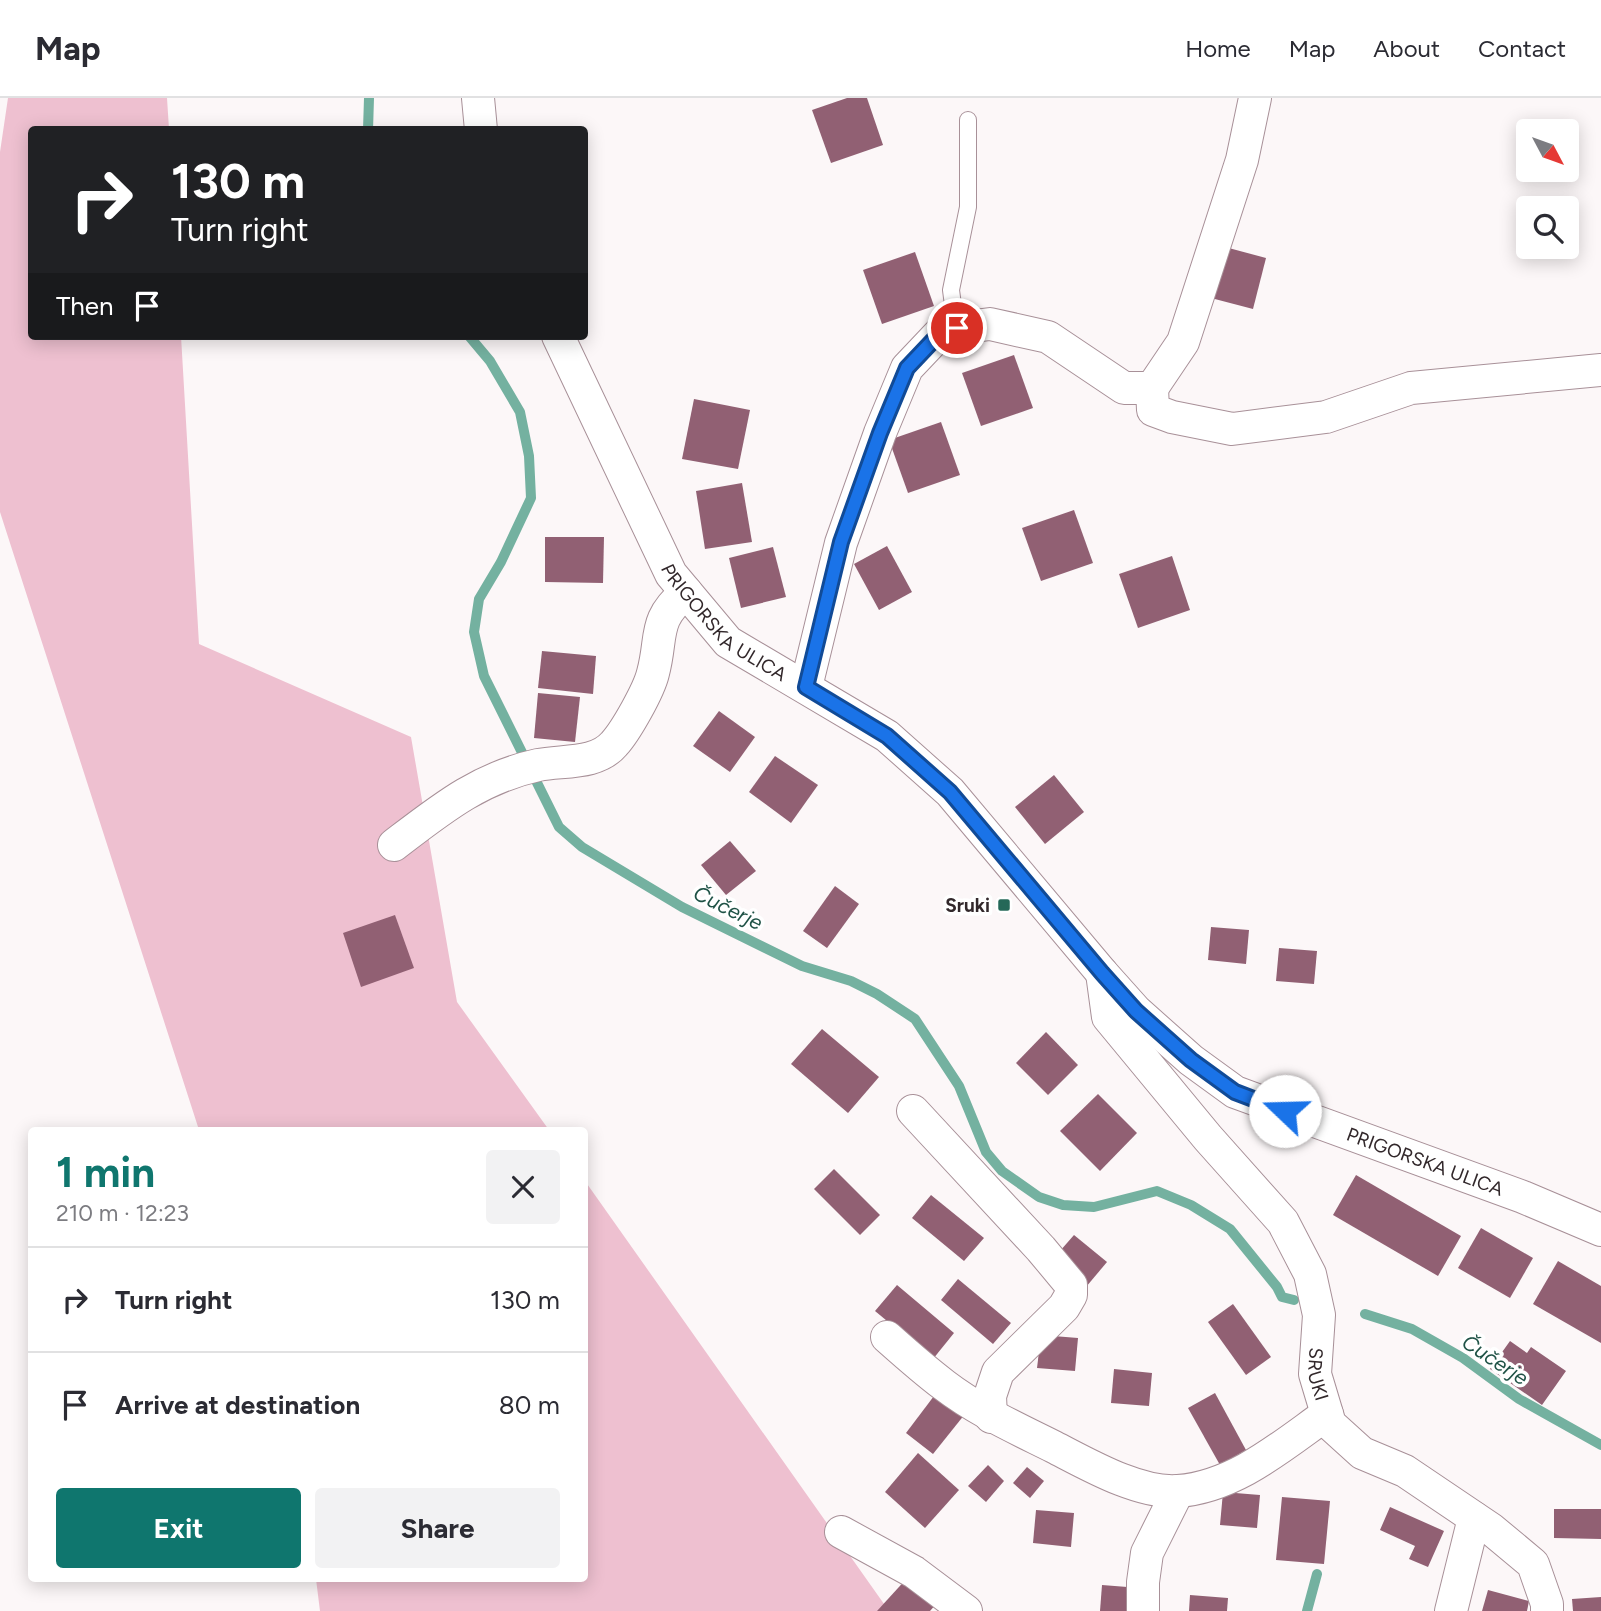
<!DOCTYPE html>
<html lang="en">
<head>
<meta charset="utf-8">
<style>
  body { margin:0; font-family:Figtree,sans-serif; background:#f2f2f3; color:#2b2b33; height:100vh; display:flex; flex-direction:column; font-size:26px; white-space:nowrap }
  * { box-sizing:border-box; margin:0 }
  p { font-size:23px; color:#7c7c81 }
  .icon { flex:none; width:38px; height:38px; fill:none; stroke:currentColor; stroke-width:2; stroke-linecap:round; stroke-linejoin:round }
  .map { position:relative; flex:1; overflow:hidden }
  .drawer { position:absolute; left:28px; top:1029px; width:560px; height:455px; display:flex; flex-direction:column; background:#fff; border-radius:7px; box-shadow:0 4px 18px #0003 }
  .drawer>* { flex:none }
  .banner { position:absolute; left:28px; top:28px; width:560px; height:214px; border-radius:7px; box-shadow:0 4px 18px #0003; background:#202124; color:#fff; overflow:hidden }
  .needle { width:46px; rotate:131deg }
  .fabs { position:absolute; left:1516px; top:21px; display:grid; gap:14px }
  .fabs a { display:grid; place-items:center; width:63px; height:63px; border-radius:7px; background:#fff; box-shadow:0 4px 18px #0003; font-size:35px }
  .pin { position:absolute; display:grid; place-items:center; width:60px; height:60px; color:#fff; margin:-30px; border:4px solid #fff; border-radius:50%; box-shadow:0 2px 7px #0007 }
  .me { position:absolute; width:77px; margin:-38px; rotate:291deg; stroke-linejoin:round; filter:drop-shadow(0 0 5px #0008) }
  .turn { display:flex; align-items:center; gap:24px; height:147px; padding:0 28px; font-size:32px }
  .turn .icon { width:91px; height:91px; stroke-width:2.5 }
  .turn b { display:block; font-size:49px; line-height:60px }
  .then { display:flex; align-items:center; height:66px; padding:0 28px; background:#0003; gap:14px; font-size:26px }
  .round { display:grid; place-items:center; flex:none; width:74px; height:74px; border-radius:7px; background:#f2f2f3 }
  .summary { display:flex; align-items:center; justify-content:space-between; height:119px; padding:0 28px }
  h1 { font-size:42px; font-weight:700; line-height:52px; color:#0f766e }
  .action { display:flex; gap:14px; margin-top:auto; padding:14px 28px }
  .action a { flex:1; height:80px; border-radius:7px; background:#0f766e; color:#fff; font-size:28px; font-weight:700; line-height:80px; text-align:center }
  .action a+a { background:#f2f2f3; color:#2b2b33 }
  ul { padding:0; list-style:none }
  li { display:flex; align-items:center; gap:21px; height:105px; padding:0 28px; border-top:2px solid #e1e1e2 }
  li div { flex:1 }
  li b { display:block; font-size:26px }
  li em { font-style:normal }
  header { display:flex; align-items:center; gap:42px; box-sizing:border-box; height:98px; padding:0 35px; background:#fff; border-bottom:2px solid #e1e1e2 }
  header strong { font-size:33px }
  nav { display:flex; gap:38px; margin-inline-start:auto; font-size:24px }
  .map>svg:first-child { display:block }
  .green { fill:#eec0d0 }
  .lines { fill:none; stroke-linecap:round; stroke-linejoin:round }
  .stream { stroke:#74b1a0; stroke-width:10 }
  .building { fill:#916073 }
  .service-casing { stroke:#a89098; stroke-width:18 }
  .minor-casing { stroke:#a89098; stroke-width:34 }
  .service { stroke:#fff; stroke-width:16 }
  .minor { stroke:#fff; stroke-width:32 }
  .route-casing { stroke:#114b97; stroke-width:18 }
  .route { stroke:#1a73e8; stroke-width:12 }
  .poi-dot { fill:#256858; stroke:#fff; stroke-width:2.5 }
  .labels { text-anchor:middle; stroke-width:7; stroke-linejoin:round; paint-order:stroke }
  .street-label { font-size:19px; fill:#32282b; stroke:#fff }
  .poi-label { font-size:19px; font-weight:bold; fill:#32282b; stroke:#fff; text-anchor:end }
  .water-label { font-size:21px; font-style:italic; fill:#1f5246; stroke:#fff }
</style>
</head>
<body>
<header>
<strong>Map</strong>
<nav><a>Home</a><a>Map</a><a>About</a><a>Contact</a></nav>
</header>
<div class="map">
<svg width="1601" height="1513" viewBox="0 0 1601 1513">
  <rect width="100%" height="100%" fill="#fcf7f8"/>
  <g class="green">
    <path d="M 8,0 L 167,0 L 169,31 L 32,32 L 32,238 L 181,238 L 199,546 L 411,639 L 457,904 L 549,1032 L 199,1032 L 0,414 L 0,54 Z"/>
    <path d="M 585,1083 L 889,1513 L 320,1513 L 316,1481 L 584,1480 Z"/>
  </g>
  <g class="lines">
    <g class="stream">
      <path d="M 368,32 L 369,0"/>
      <path d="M 469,238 L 490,263 L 520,314 L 529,358 L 531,400 L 501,464 L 479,501 L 474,534 L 484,578 L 559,729 L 582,749 L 682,809 L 802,868 L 851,883 L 877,896 L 915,921 L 959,988 L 986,1054 L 1002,1073 L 1039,1099 L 1063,1107 L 1094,1109 L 1157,1093 L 1191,1107 L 1230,1131 L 1277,1189 L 1282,1199 L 1294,1202"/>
      <path d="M 1365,1216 L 1412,1231 L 1463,1260 L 1519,1301 L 1601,1347"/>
      <path d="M 1307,1513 L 1317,1476"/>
    </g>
  </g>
  <g class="building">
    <path d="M 847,0 L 867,0 L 883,47 L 831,65 L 812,12 Z"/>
    <path d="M 1225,149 L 1266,160 L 1253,211 L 1211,200 Z"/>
    <path d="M 915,154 L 934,208 L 882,226 L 863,172 Z"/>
    <path d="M 1014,257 L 1033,310 L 981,328 L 962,275 Z"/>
    <path d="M 694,301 L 750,312 L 738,371 L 682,361 Z"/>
    <path d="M 941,324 L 960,377 L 908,395 L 889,342 Z"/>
    <path d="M 742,385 L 752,444 L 705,451 L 696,393 Z"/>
    <path d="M 1074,412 L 1093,465 L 1041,483 L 1022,430 Z"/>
    <path d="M 545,439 L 604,439 L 603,485 L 545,484 Z"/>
    <path d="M 887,448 L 912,494 L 879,512 L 854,466 Z"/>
    <path d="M 773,449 L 786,499 L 741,510 L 729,460 Z"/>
    <path d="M 1172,458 L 1190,512 L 1138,530 L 1119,476 Z"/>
    <path d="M 542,553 L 596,558 L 593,596 L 538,590 Z"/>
    <path d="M 538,595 L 580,599 L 575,644 L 534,640 Z"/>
    <path d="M 719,613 L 755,639 L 730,674 L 693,648 Z"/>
    <path d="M 775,658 L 818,687 L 791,725 L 749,694 Z"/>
    <path d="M 1054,677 L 1084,714 L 1045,746 L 1015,709 Z"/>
    <path d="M 730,743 L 756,773 L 726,797 L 701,767 Z"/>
    <path d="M 835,788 L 859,806 L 827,850 L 803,833 Z"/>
    <path d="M 395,817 L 414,870 L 361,889 L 343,835 Z"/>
    <path d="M 1211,829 L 1249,832 L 1246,866 L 1208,862 Z"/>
    <path d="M 1279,850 L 1317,853 L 1314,886 L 1276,883 Z"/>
    <path d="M 822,931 L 879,979 L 848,1015 L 791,966 Z"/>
    <path d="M 1046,934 L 1078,967 L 1048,997 L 1016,965 Z"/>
    <path d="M 1098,996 L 1137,1035 L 1100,1073 L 1060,1033 Z"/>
    <path d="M 834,1071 L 880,1117 L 860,1137 L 814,1091 Z"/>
    <path d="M 1356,1077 L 1461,1138 L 1438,1178 L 1333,1117 Z"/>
    <path d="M 931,1097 L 984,1140 L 964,1163 L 912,1120 Z"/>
    <path d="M 1481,1130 L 1533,1160 L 1510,1200 L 1458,1170 Z"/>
    <path d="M 1074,1137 L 1107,1164 L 1086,1189 L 1053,1161 Z"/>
    <path d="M 1558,1163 L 1601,1188 L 1601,1245 L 1533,1206 Z"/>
    <path d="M 958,1181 L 1011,1225 L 993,1246 L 941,1202 Z"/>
    <path d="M 897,1187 L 954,1235 L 933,1261 L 875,1213 Z"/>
    <path d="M 1233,1206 L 1271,1259 L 1246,1277 L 1208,1224 Z"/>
    <path d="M 1041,1237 L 1078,1240 L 1075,1273 L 1037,1270 Z"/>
    <path d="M 1510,1243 L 1527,1255 L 1531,1249 L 1566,1273 L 1542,1307 L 1490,1271 Z"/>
    <path d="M 1114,1271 L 1152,1275 L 1149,1308 L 1111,1305 Z"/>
    <path d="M 937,1294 L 965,1316 L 933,1356 L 906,1335 Z"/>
    <path d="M 1215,1295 L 1246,1352 L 1220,1367 L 1188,1310 Z"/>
    <path d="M 918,1355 L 959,1392 L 925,1430 L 885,1394 Z"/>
    <path d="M 988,1367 L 1004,1383 L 986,1404 L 968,1388 Z"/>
    <path d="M 1027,1369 L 1044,1383 L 1030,1400 L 1013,1385 Z"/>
    <path d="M 1223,1394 L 1260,1397 L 1257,1430 L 1220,1427 Z"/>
    <path d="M 1282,1399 L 1330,1403 L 1324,1466 L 1276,1462 Z"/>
    <path d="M 1390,1409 L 1444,1433 L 1428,1469 L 1409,1461 L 1415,1448 L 1380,1432 Z"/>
    <path d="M 1554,1411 L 1601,1411 L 1601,1441 L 1554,1440 Z"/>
    <path d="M 1036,1412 L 1074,1415 L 1071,1449 L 1033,1445 Z"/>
    <path d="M 909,1478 L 937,1505 L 930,1513 L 877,1513 Z"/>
    <path d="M 1102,1487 L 1140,1490 L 1138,1513 L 1100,1513 Z"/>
    <path d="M 1488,1492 L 1529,1503 L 1527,1513 L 1482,1513 Z"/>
    <path d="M 1190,1497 L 1228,1500 L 1227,1513 L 1189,1513 Z"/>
    <path d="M 1601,1499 L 1601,1513 L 1573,1513 L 1572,1501 Z"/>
  </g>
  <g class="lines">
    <defs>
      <path id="service" d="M 956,230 L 951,192 L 968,109 L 968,22"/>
      <g id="minor">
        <path d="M 478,0 L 481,32"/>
        <path id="s1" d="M 558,238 L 671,476 L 728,544 L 887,638 L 950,694 L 1102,875 L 1136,913 L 1191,962 L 1235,994 L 1523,1099 L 1601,1132"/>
        <path d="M 1152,290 L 1153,312 L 1172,319 L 1232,331 L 1326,319 L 1411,290 L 1601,272"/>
        <path d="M 806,589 L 841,445 L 880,335 L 907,270 L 943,232 L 990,226 L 1048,239 L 1124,290 L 1152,290 L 1183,244 L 1242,62 L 1255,0"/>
        <path d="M 394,747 C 441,711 479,680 538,667 C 563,662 596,667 614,646 C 626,633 649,592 653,575 C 663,538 652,523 686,494"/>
        <path id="s2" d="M 1102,875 L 1108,919 L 1208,1040 L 1283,1124 L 1310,1176 L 1319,1217 L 1315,1276 L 1330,1326 L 1362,1355 L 1405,1373 L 1491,1431 L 1533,1466 L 1547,1506 L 1547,1513"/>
        <path d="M 913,1013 L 1041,1151 L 1071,1187 L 1071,1197 L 1064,1209 L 998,1274 L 990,1298 L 991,1319"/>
        <path d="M 887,1239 C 905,1255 924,1272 944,1287 C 978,1313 1016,1330 1054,1349 C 1089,1367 1139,1396 1178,1393 C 1235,1389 1283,1347 1327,1316"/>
        <path d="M 841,1434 L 914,1474 L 966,1513"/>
        <path d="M 1143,1513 L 1143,1484 L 1147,1455 L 1178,1393"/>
        <path d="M 1451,1513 L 1474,1420"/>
      </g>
    </defs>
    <use href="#service" class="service-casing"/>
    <use href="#minor" class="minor-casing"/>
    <use href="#service" class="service"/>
    <use href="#minor" class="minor"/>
  </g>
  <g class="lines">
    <defs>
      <path id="route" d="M 957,230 L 943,232 L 907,270 L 880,335 L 841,444 L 806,589 L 887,638 L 950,694 L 1102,875 L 1136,913 L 1191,962 L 1235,994 L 1285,1013"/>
    </defs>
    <use href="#route" class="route-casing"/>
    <use href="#route" class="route"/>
  </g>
  <rect class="poi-dot" x="997" y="800" width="14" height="14" rx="3.5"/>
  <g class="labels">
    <g class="street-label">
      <text dy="7" stroke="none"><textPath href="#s1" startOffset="336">PRIGORSKA ULICA</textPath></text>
      <text dy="7" stroke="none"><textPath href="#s1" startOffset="1239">PRIGORSKA ULICA</textPath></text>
      <text dy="7" stroke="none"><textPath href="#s2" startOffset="474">SRUKI</textPath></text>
    </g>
    <g class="poi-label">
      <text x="990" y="814">Sruki</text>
    </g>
    <g class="water-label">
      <text transform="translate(728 810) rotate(26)" y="7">Čučerje</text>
      <text transform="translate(1495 1262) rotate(33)" y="7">Čučerje</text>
    </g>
  </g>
</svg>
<div class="fabs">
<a><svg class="needle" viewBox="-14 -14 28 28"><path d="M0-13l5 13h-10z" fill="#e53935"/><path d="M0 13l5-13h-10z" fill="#7c7c81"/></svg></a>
<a><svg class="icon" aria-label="search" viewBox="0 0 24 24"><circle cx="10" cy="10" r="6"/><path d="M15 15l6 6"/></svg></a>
</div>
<div class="pin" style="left:957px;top:230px;background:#d93025"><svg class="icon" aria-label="arrive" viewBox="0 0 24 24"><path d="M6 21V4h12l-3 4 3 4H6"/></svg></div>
<svg class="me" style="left:1285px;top:1013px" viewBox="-20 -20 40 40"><circle r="19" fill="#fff"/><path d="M0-13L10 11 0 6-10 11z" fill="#1a73e8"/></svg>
<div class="banner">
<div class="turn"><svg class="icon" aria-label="right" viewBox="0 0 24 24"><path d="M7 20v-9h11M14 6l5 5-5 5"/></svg><div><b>130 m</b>Turn right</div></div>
<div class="then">Then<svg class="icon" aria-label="arrive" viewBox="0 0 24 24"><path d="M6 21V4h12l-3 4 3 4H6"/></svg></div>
</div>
<section class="drawer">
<div class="summary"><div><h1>1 min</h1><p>210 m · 12:23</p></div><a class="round"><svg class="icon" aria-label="close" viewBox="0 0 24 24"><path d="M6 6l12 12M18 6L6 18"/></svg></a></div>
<ul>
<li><svg class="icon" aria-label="right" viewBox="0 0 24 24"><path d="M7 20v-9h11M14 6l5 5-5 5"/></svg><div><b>Turn right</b></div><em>130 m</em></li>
<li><svg class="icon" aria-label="arrive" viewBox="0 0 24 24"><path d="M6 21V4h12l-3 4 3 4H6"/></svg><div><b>Arrive at destination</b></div><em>80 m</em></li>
</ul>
<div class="action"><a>Exit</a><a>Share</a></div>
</section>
</div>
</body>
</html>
